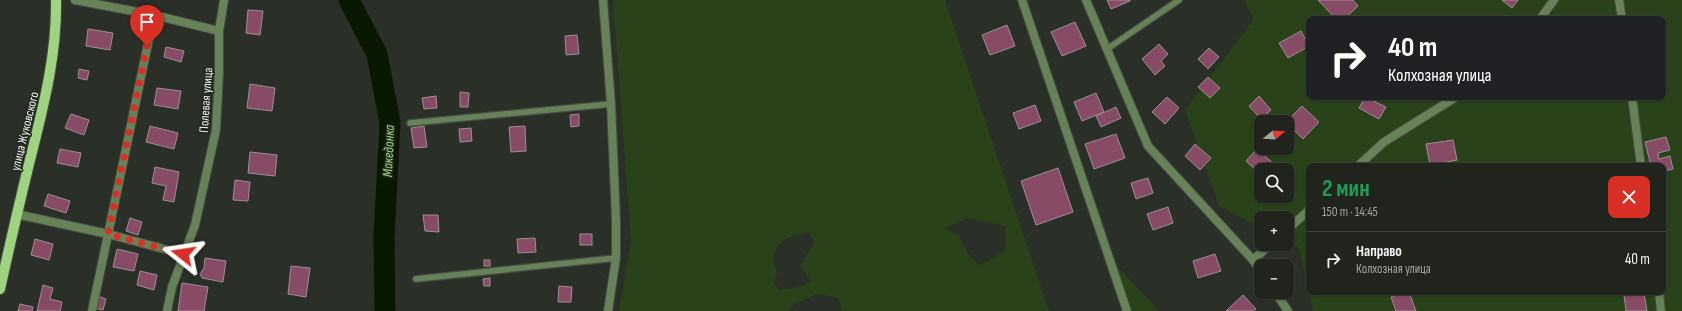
<!DOCTYPE html>
<html lang="ru">
<head>
<meta charset="utf-8">
<style>
  body { margin:0; font-family:"Sofia Sans Condensed",sans-serif; background:#282c26; color:#f1f3f6; height:100vh; display:flex; flex-direction:column; font-size:15px; white-space:nowrap }
  * { box-sizing:border-box; margin:0 }
  p { font-size:13px; color:#a2a4a4 }
  .icon { flex:none; width:22px; height:22px; fill:none; stroke:currentColor; stroke-width:2; stroke-linecap:round; stroke-linejoin:round }
  .map { position:relative; flex:1; overflow:hidden }
  .side { position:absolute; left:1306px; top:163px; width:360px; height:132px; display:flex; flex-direction:column; background:#20241d; border-radius:8px; box-shadow:0 1px 3px #0004,0 0 0 1px #3d413b }
  .side>* { flex:none }
  .top-card { position:absolute; left:1306px; top:16px; width:360px; height:84px; border-radius:8px; box-shadow:0 1px 3px #0004,0 0 0 1px #3d413b; background:#202124; color:#fff; overflow:hidden }
  .needle { width:26px; rotate:72deg }
  .fabs { position:absolute; left:1254px; top:115px; display:grid; gap:8px }
  .fabs a { display:grid; place-items:center; width:40px; height:40px; border-radius:8px; background:#20241d; box-shadow:0 1px 3px #0004,0 0 0 1px #3d413b; font-size:20px }
  .pin { position:absolute; display:grid; place-items:center; width:34px; height:34px; color:#fff; margin:-41px -17px; border-radius:50% 50% 50% 0; rotate:-45deg; box-shadow:0 0 4px #0007 }
  .pin .icon { rotate:45deg }
  .me { position:absolute; width:44px; margin:-22px; rotate:285deg; stroke-linejoin:round; filter:drop-shadow(0 0 3px #0008) }
  .turn { display:flex; align-items:center; gap:14px; height:84px; padding:0 16px; font-size:18px }
  .turn .icon { width:52px; height:52px; stroke-width:2.5 }
  .turn b { display:block; font-size:28px; line-height:34px }
  .round { display:grid; place-items:center; flex:none; width:42px; height:42px; border-radius:8px; background:#282c26 }
  .overview { display:flex; align-items:center; justify-content:space-between; height:68px; padding:0 16px }
  h1 { font-size:24px; font-weight:700; line-height:30px; color:#1e9e55 }
  ul { padding:0; list-style:none }
  li { display:flex; align-items:center; gap:12px; height:56px; padding:0 16px; border-top:1px solid #3d413b }
  li div { flex:1 }
  li b { display:block; font-size:15px }
  li em { font-style:normal }
  .map>svg:first-child { display:block }
  .green { fill:#294219; fill-rule:evenodd }
  .lines { fill:none; stroke-linecap:round; stroke-linejoin:round }
  .river { stroke:#081801; stroke-width:21 }
  .building { fill:#884b66; stroke:#9d8f94 }
  .service-casing { stroke:#464b43; stroke-width:8 }
  .minor-casing { stroke:#464b43; stroke-width:10 }
  .primary-casing { stroke:#464b43; stroke-width:12 }
  .service { stroke:#678159; stroke-width:5.5 }
  .minor { stroke:#678159; stroke-width:8 }
  .primary { stroke:#9ed47f; stroke-width:10 }
  .route { stroke:#d93025; stroke-width:7; stroke-dasharray:0 12.6 }
  .labels { text-anchor:middle; stroke-width:3; stroke-linejoin:round; paint-order:stroke }
  .street-label { font-size:13px; fill:#eff4ed; stroke:#20271d }
  .water-label { font-size:14px; font-style:italic; fill:#a2d586; stroke:#20271d }
</style>
</head>
<body>
<div class="map">
<svg width="1682" height="311" viewBox="0 0 1682 311">
  <rect width="100%" height="100%" fill="#2a3027"/>
  <g class="green">
    <path d="M 613,0 L 945,0 L 1049,311 L 842,311 L 838,298 L 817,294 L 794,304 L 788,311 L 619,311 L 631,242 ZM 968,218 L 1005,226 L 1006,251 L 980,265 L 968,254 L 958,235 L 945,228 ZM 809,232 L 814,244 L 800,266 L 812,281 L 799,287 L 780,290 L 774,284 L 777,272 L 773,260 L 776,248 L 785,239 Z"/>
    <path d="M 1244,0 L 1682,0 L 1682,311 L 1313,311 L 1299,248 L 1287,242 L 1287,218 L 1261,218 L 1261,228 L 1219,206 L 1185,110 L 1254,19 ZM 1309,19 L 1663,19 L 1663,97 L 1309,97 ZM 1261,122 L 1287,122 L 1287,148 L 1261,148 ZM 1309,166 L 1663,166 L 1663,292 L 1309,292 ZM 1261,170 L 1287,170 L 1287,196 L 1261,196 Z"/>
    <path d="M 1113,262 L 1159,311 L 1129,311 Z"/>
  </g>
  <g class="lines">
    <path class="river" d="M 349,0 L 377,54 L 390,123 L 384,236 L 385,311"/>
  </g>
  <g class="building">
    <path d="M 1107,0 L 1130,0 L 1130,1 L 1111,9 Z"/>
    <path d="M 1318,0 L 1353,0 L 1358,6 L 1344,19 L 1336,19 Z"/>
    <path d="M 1502,0 L 1518,0 L 1512,8 Z"/>
    <path d="M 248,10 L 263,11 L 260,35 L 246,33 Z"/>
    <path d="M 1075,22 L 1086,46 L 1062,56 L 1051,32 Z"/>
    <path d="M 1007,25 L 1015,46 L 990,55 L 982,35 Z"/>
    <path d="M 88,29 L 113,33 L 110,50 L 86,46 Z"/>
    <path d="M 1301,31 L 1309,46 L 1288,58 L 1279,43 Z"/>
    <path d="M 577,35 L 579,54 L 566,55 L 565,36 Z"/>
    <path d="M 1159,44 L 1168,54 L 1161,61 L 1165,66 L 1155,75 L 1142,59 Z"/>
    <path d="M 166,47 L 184,51 L 181,62 L 164,57 Z"/>
    <path d="M 1209,48 L 1219,57 L 1208,69 L 1198,59 Z"/>
    <path d="M 79,69 L 89,71 L 87,80 L 78,78 Z"/>
    <path d="M 1208,77 L 1220,88 L 1210,98 L 1198,87 Z"/>
    <path d="M 250,84 L 275,88 L 272,111 L 247,108 Z"/>
    <path d="M 157,88 L 181,91 L 178,109 L 154,105 Z"/>
    <path d="M 460,92 L 469,93 L 468,107 L 460,107 Z"/>
    <path d="M 1096,93 L 1104,112 L 1082,121 L 1074,102 Z"/>
    <path d="M 436,96 L 437,108 L 424,109 L 422,98 Z"/>
    <path d="M 1259,96 L 1271,110 L 1261,119 L 1249,106 Z"/>
    <path d="M 1167,97 L 1179,108 L 1165,124 L 1152,112 Z"/>
    <path d="M 1365,97 L 1386,107 L 1379,119 L 1359,108 Z"/>
    <path d="M 1035,105 L 1041,121 L 1019,129 L 1013,113 Z"/>
    <path d="M 1302,106 L 1319,122 L 1303,139 L 1286,122 Z"/>
    <path d="M 1116,107 L 1121,118 L 1101,127 L 1096,116 Z"/>
    <path d="M 71,114 L 89,120 L 84,135 L 65,128 Z"/>
    <path d="M 579,114 L 579,126 L 571,127 L 570,115 Z"/>
    <path d="M 150,126 L 178,133 L 174,149 L 146,142 Z"/>
    <path d="M 424,126 L 427,147 L 414,148 L 411,128 Z"/>
    <path d="M 525,126 L 526,151 L 511,152 L 509,127 Z"/>
    <path d="M 471,128 L 472,141 L 460,142 L 459,129 Z"/>
    <path d="M 1116,134 L 1125,158 L 1094,169 L 1085,144 Z"/>
    <path d="M 1666,137 L 1670,150 L 1658,153 L 1659,159 L 1670,156 L 1673,169 L 1663,171 L 1663,166 L 1651,166 L 1645,142 Z"/>
    <path d="M 1453,140 L 1457,160 L 1430,165 L 1426,144 Z"/>
    <path d="M 1195,144 L 1211,158 L 1200,170 L 1185,156 Z"/>
    <path d="M 60,149 L 81,153 L 78,167 L 57,163 Z"/>
    <path d="M 1257,149 L 1276,166 L 1272,170 L 1261,170 L 1261,175 L 1246,161 Z"/>
    <path d="M 250,152 L 277,155 L 275,176 L 248,173 Z"/>
    <path d="M 155,167 L 179,172 L 174,202 L 163,200 L 166,186 L 152,183 Z"/>
    <path d="M 1058,168 L 1073,212 L 1036,225 L 1021,181 Z"/>
    <path d="M 1148,178 L 1153,193 L 1136,199 L 1131,183 Z"/>
    <path d="M 235,180 L 250,182 L 248,201 L 233,200 Z"/>
    <path d="M 48,194 L 70,201 L 66,213 L 44,206 Z"/>
    <path d="M 1168,207 L 1173,223 L 1153,230 L 1147,214 Z"/>
    <path d="M 423,215 L 438,215 L 439,232 L 425,231 Z"/>
    <path d="M 130,218 L 142,222 L 138,235 L 126,231 Z"/>
    <rect x="580" y="234" width="12" height="11"/>
    <path d="M 535,238 L 536,252 L 518,253 L 517,239 Z"/>
    <path d="M 35,239 L 53,244 L 49,260 L 31,255 Z"/>
    <path d="M 117,249 L 138,254 L 134,271 L 113,267 Z"/>
    <path d="M 1215,254 L 1221,271 L 1198,278 L 1193,261 Z"/>
    <path d="M 205,258 L 226,261 L 223,282 L 202,278 L 200,274 L 204,268 Z"/>
    <rect x="484" y="260" width="6" height="6"/>
    <path d="M 291,266 L 310,268 L 306,297 L 288,294 Z"/>
    <path d="M 140,271 L 157,275 L 154,290 L 137,285 Z"/>
    <path d="M 490,278 L 490,286 L 484,286 L 483,279 Z"/>
    <path d="M 182,283 L 208,287 L 204,311 L 178,311 Z"/>
    <path d="M 43,285 L 53,288 L 50,299 L 62,302 L 60,311 L 37,311 Z"/>
    <path d="M 559,286 L 572,287 L 571,302 L 558,302 Z"/>
    <path d="M 1405,292 L 1409,292 L 1416,311 L 1396,311 L 1391,297 Z"/>
    <path d="M 1644,293 L 1647,311 L 1626,311 L 1624,295 Z"/>
    <path d="M 1243,295 L 1256,309 L 1253,311 L 1226,311 Z"/>
    <path d="M 98,296 L 106,299 L 103,310 L 94,308 Z"/>
    <path d="M 20,304 L 33,307 L 32,311 L 18,311 Z"/>
  </g>
  <g class="lines">
    <defs>
      <g id="service">
        <path d="M 1107,49 L 1179,0"/>
        <path d="M 410,123 L 611,104"/>
        <path d="M 416,279 L 616,258"/>
      </g>
      <g id="minor">
        <path d="M 75,0 L 154,15 L 219,31"/>
        <path d="M 603,0 L 611,104 L 616,220 L 616,258 L 608,311"/>
        <path d="M 1022,0 L 1127,311"/>
        <path d="M 1086,0 L 1148,146 L 1253,260 L 1261,272"/>
        <path d="M 1619,0 L 1622,19"/>
        <path d="M 1540,19 L 1554,0"/>
        <path d="M 1632,97 L 1641,166"/>
        <path d="M 1358,166 L 1384,142 L 1456,97"/>
        <path d="M 16,214 L 108,234 L 183,254"/>
        <path d="M 1287,230 L 1309,210"/>
        <path d="M 1253,260 L 1271,244"/>
        <path d="M 1275,292 L 1288,311"/>
        <path d="M 1659,292 L 1661,311"/>
        <path d="M 92,311 L 154,15"/>
        <path d="M 167,311 L 172,287 L 195,225 L 216,130 L 219,73 L 219,31 L 224,0"/>
      </g>
      <path id="primary" d="M 0,289 C 10,244 20,200 31,156 C 44,104 57,54 56,0"/>
    </defs>
    <use href="#service" class="service-casing"/>
    <use href="#minor" class="minor-casing"/>
    <use href="#primary" class="primary-casing"/>
    <use href="#service" class="service"/>
    <use href="#minor" class="minor"/>
    <use href="#primary" class="primary"/>
  </g>
  <g class="lines">
    <path class="route" d="M 147,46 L 108,234 L 183,254"/>
  </g>
  <g class="labels">
    <g class="street-label">
      <text transform="translate(205 100) rotate(-86)" y="5">Полевая улица</text>
      <text transform="translate(24 131) rotate(-76)" y="5">улица Жуковского</text>
    </g>
    <g class="water-label">
      <text transform="translate(388 151) rotate(-88)" y="5">Македонка</text>
    </g>
  </g>
</svg>
<div class="fabs">
<a><svg class="needle" viewBox="-14 -14 28 28"><path d="M0-13l5 13h-10z" fill="#e53935"/><path d="M0 13l5-13h-10z" fill="#a2a4a4"/></svg></a>
<a><svg class="icon" aria-label="search" viewBox="0 0 24 24"><circle cx="10" cy="10" r="6"/><path d="M15 15l6 6"/></svg></a>
<a>+</a>
<a>−</a>
</div>
<div class="pin" style="left:147px;top:46px;background:#d93025"><svg class="icon" aria-label="arrive" viewBox="0 0 24 24"><path d="M6 21V4h12l-3 4 3 4H6"/></svg></div>
<svg class="me" style="left:183px;top:254px" viewBox="-20 -20 40 40"><path d="M0-17L14 15 0 8-14 15z" fill="#d93025" stroke="#fff" stroke-width="4"/></svg>
<div class="top-card">
<div class="turn"><svg class="icon" aria-label="right" viewBox="0 0 24 24"><path d="M7 20v-9h11M14 6l5 5-5 5"/></svg><div><b>40 m</b>Колхозная улица</div></div>
</div>
<section class="side">
<div class="overview"><div><h1>2 мин</h1><p>150 m · 14:45</p></div><a class="round" style="background:#d93025;color:#fff"><svg class="icon" aria-label="close" viewBox="0 0 24 24"><path d="M6 6l12 12M18 6L6 18"/></svg></a></div>
<ul>
<li><svg class="icon" aria-label="right" viewBox="0 0 24 24"><path d="M7 20v-9h11M14 6l5 5-5 5"/></svg><div><b>Направо</b><p>Колхозная улица</p></div><em>40 m</em></li>
</ul>
</section>
</div>
</body>
</html>
